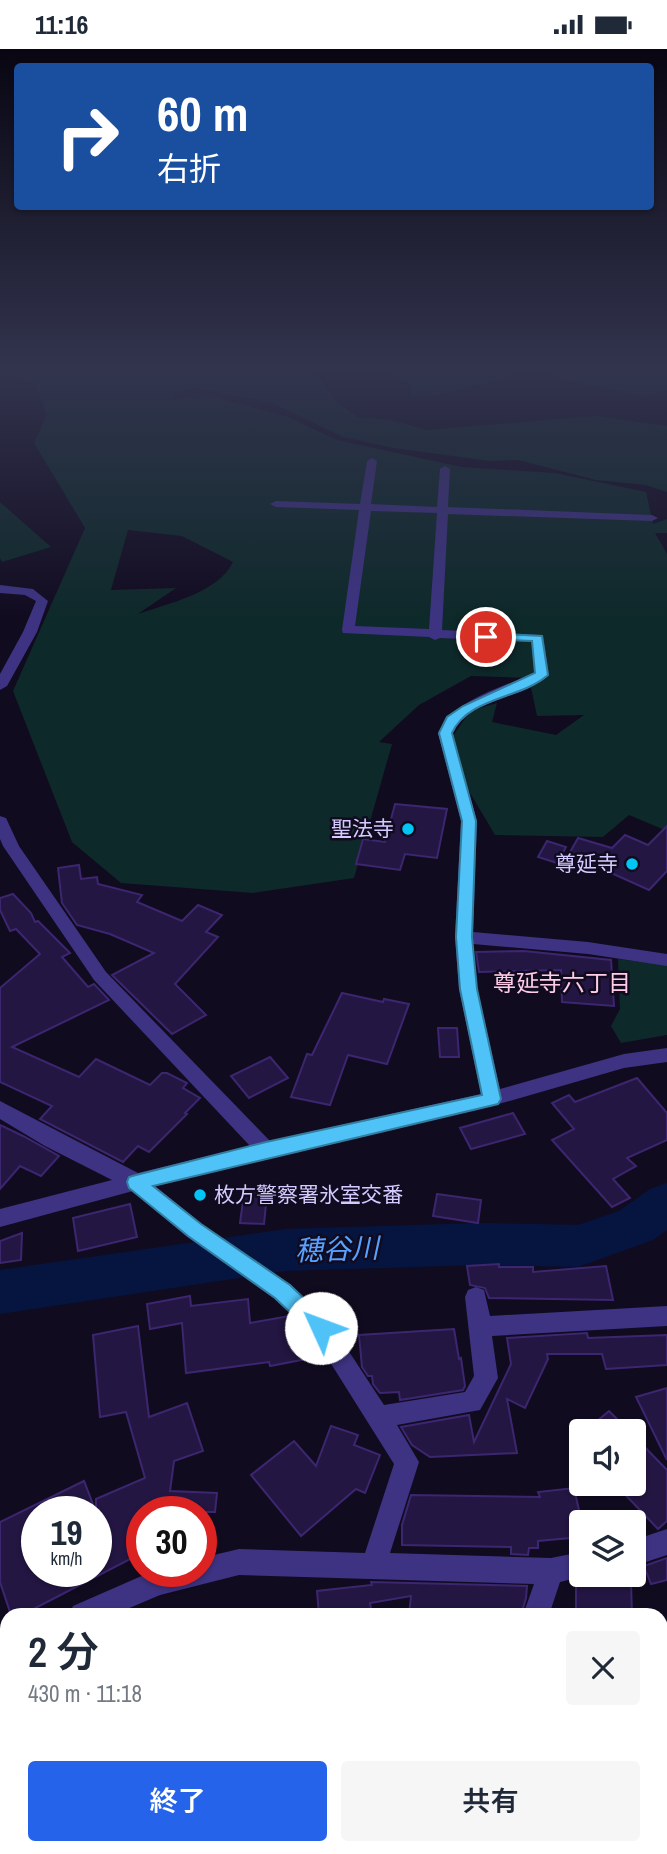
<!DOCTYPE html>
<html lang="ja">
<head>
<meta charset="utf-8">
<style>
  body { margin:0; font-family:"Archivo Narrow","Noto Sans JP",sans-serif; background:#f6f6f7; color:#1f2937; height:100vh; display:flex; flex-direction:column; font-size:26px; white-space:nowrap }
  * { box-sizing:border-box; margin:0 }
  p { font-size:23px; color:#747a83 }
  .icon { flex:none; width:38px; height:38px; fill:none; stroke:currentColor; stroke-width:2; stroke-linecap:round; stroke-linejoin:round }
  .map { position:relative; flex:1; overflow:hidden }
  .sheet { position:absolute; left:0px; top:1559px; width:668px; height:247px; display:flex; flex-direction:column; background:#fff; border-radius:21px 21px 0 0; box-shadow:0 2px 5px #0004 }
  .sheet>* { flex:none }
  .guide { position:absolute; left:14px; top:14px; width:640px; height:147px; border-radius:7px; box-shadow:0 2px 5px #0004; background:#1a4fa0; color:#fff; overflow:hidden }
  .fabs { position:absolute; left:569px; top:1370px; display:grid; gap:14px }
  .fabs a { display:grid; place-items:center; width:77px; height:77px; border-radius:7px; background:#fff; box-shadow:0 2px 5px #0004; font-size:35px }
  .speed { position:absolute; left:21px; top:1447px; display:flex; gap:14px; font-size:35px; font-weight:700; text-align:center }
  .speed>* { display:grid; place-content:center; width:91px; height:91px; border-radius:50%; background:#fff; box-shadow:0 2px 5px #0004; line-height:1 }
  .speed small { font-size:18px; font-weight:400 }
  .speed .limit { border:10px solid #d22; background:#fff; color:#111 }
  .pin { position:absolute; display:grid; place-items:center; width:60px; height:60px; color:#fff; margin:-30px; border:4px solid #fff; border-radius:50%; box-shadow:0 2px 7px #0007 }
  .me { position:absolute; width:77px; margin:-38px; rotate:313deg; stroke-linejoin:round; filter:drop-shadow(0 0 5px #0008) }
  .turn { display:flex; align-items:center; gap:24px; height:147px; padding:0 28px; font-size:32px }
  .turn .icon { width:91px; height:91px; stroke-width:2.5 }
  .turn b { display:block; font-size:49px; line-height:60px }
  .round { display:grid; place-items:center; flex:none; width:74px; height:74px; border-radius:7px; background:#f6f6f7 }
  .summary { display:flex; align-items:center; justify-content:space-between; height:119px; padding:0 28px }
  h1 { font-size:42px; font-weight:600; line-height:52px }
  .primary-button { display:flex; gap:14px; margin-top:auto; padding:14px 28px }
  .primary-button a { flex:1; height:80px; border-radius:7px; background:#2563eb; color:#fff; font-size:28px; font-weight:600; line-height:80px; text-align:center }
  .primary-button a+a { background:#f6f6f7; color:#1f2937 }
  .status { display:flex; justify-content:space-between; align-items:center; height:49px; padding:0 35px; background:#fff; direction:ltr }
  .status svg { height:19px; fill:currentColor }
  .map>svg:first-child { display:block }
  .green { fill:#0e292a; fill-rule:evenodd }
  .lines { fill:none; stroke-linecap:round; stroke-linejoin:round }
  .river { fill:#06153f; fill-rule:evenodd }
  .building { fill:#231642; stroke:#3c2670; stroke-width:2; fill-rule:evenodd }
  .minor { fill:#3d3382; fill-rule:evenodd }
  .route { fill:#4fc3f7; stroke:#337fa1; stroke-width:2 }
  .poi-dot { fill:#00c5f5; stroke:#110b20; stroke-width:2.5 }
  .labels { text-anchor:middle; stroke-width:5; stroke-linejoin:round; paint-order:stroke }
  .poi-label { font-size:21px; fill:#d5caff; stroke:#110b20; text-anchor:end }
  .neighbourhood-label { font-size:23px; fill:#ffcce8; stroke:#110b20 }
  .near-water-label { font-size:28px; font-style:italic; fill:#58a2ff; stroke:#110b20 }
</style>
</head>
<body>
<div class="status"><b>11:16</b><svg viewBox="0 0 49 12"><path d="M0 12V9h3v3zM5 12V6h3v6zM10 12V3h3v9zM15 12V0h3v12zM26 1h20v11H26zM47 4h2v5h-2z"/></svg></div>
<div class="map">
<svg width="667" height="1805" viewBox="0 0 667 1805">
  <rect width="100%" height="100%" fill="#110b20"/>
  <g class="green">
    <path d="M 0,318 L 311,318 L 338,354 L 357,368 L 390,371 L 427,381 L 596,367 L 667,377 L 667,443 L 646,436 L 596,431 L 518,411 L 489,412 L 394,399 L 343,388 L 272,354 L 196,339 L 175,344 L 172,351 L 207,346 L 288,368 L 337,391 L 462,418 L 555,424 L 646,443 L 653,475 L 667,470 L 667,484 L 655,484 L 667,505 L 667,782 L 629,766 L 603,788 L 495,786 L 444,700 L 470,662 L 497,654 L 492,673 L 556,686 L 584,666 L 537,667 L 529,629 L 471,627 L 419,656 L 379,693 L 392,695 L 354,829 L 253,844 L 121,834 L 72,793 L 13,642 L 85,479 L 34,394 L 47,366 L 35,334 L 11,328 L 0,329 ZM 128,481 L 182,487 L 233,513 C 218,544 169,554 138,565 L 176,539 L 111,541 Z"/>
    <path d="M 388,318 L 488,318 L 514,327 L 440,346 L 411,348 L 410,334 L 393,329 L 392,319 Z"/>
    <path d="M 527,318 L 667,318 L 667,341 L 645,347 L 554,329 Z"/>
    <path d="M 0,453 L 51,498 L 2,513 L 0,509 Z"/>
    <path d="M 618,910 L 667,916 L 667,986 L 621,994 L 611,977 L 620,960 Z"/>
  </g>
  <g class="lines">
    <path class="river" d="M 667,1134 L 667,1181 L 653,1191 L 578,1218 L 480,1216 L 285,1222 L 0,1265 L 0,1221 L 285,1180 L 480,1174 L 578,1176 L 619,1162 L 650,1140 Z"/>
  </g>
  <g class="building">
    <path d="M 395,755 L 447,760 L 437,809 L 405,805 L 400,821 L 356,815 L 363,790 L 385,793 Z"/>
    <path d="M 667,777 L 667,822 L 649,841 L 569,805 L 578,789 L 612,799 L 625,786 L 648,796 Z"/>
    <path d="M 547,792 L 566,798 L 557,814 L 538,808 Z"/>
    <path d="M 79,816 L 81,830 L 97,828 L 98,835 L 142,846 L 137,853 L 182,872 L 198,856 L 222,866 L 206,883 L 218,888 L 175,935 L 206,966 L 172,985 L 112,926 L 154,904 L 110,885 L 77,876 L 62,854 L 58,819 Z"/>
    <path d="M 13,845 L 31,864 L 35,873 L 38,872 L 70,904 L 62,908 L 88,938 L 94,935 L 109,951 L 12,998 L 79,1028 L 96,1010 L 150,1036 L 162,1024 L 167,1024 L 187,1034 L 183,1039 L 200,1049 L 185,1064 L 187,1065 L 149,1103 L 138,1097 L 123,1113 L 40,1070 L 52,1057 L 0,1033 L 0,939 L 40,905 L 16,880 L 10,882 L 0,861 L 0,849 Z"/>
    <path d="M 524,902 L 611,911 L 614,957 L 562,953 L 561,921 L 479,923 L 476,903 Z"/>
    <path d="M 342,944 L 383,953 L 384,950 L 409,955 L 387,1015 L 348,1006 L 330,1056 L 291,1048 L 307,1005 L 312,1006 Z"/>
    <path d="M 438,979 L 457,979 L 459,1008 L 440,1008 Z"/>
    <path d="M 270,1008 L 288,1029 L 249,1049 L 231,1027 Z"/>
    <path d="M 637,1029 L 667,1064 L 667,1091 L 627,1109 L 636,1117 L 613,1130 L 630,1149 L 612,1158 L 552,1091 L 574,1080 L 552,1054 L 569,1046 L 575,1053 Z"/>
    <path d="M 513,1064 L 525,1085 L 471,1100 L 460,1079 Z"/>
    <path d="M 0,1076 L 23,1087 L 59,1107 L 41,1127 L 20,1117 L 0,1140 Z"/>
    <path d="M 244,1144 L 267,1145 L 264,1175 L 240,1174 Z"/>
    <path d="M 437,1145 L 481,1151 L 478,1174 L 433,1167 Z"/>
    <path d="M 130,1155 L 137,1188 L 78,1202 L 73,1169 Z"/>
    <path d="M 22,1184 L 21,1211 L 0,1214 L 0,1192 Z"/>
    <path d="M 499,1215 L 499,1218 L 533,1218 L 533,1223 L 606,1217 L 613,1251 L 489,1249 L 485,1239 L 470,1236 L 467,1217 Z"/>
    <path d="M 190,1247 L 191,1257 L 248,1250 L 250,1274 L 289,1267 L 322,1307 L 270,1317 L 269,1313 L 186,1324 L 182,1274 L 150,1280 L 147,1255 Z"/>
    <path d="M 138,1277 L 149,1368 L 187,1354 L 203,1402 L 174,1412 L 170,1442 L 217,1444 L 215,1463 L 142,1463 L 142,1504 L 22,1566 L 11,1566 L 0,1533 L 0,1473 L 84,1432 L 96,1463 L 96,1450 L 145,1429 L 126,1363 L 100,1368 L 93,1286 ZM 37,1463 L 96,1463 L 96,1522 L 37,1522 Z"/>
    <path d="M 454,1280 L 459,1310 L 461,1309 L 465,1337 L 463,1341 L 400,1351 L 399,1343 L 380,1344 L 373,1335 L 372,1327 L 368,1327 L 362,1318 L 359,1286 Z"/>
    <path d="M 587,1284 L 588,1289 L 667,1286 L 667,1316 L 606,1320 L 602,1305 L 547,1305 L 548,1310 L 525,1359 L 507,1350 L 517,1404 L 430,1408 L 412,1396 L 401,1378 L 469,1366 L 474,1393 L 511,1315 L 507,1289 Z"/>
    <path d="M 667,1339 L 667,1411 L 636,1348 Z"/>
    <path d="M 609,1362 L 629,1382 L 585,1382 Z"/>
    <path d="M 331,1377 L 358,1386 L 354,1396 L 380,1406 L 365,1444 L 356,1440 L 301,1487 L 251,1426 L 294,1392 L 316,1417 Z"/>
    <path d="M 634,1387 L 667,1421 L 667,1472 L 658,1480 L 615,1435 L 634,1435 Z"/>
    <path d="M 574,1439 L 581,1470 L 581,1488 L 538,1492 L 538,1499 L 529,1499 L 528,1506 L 511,1505 L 511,1498 L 402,1496 L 402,1476 L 411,1446 L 540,1448 L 538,1443 Z"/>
    <path d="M 667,1509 L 667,1531 L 651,1535 L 644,1517 Z"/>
    <path d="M 589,1529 L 631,1534 L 632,1566 L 576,1566 L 576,1532 Z"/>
    <path d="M 371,1533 L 527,1537 L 526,1549 L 521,1566 L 409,1566 L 411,1547 L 370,1554 L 372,1566 L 319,1566 L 317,1542 L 372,1536 Z"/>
  </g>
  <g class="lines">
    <g class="minor">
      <path d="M 372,409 L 377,412 L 371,455 L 437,458 L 440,420 L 445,417 L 450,420 L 448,458 L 652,466 L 658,469 L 652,472 L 448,465 L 442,581 L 543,586 L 549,626 C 523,651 470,648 452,684 L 477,772 L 473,883 L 588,893 L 667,905 L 667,917 L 588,905 L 473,895 L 477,940 L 500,1040 L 624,1005 L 667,999 L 667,1013 L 624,1019 L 492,1057 L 155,1137 L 202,1175 L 291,1236 L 329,1272 L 384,1356 L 465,1343 L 474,1327 L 465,1248 L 468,1241 L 476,1238 L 484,1241 L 490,1267 L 667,1257 L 667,1277 L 492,1287 L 498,1329 L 480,1361 L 397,1376 L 419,1413 L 390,1504 L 551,1509 L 581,1503 L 581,1526 L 588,1526 L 560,1533 L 549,1566 L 523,1566 L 534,1535 L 239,1526 L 160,1546 L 113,1566 L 69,1566 L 73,1557 L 153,1522 L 201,1522 L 201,1509 L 239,1500 L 365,1504 L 394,1415 L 313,1286 L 275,1250 L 186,1187 L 133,1142 L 0,1178 L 0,1160 L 112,1131 L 45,1097 L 0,1070 L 0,1052 L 138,1124 L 250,1097 L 94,931 L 3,797 L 0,790 L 0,767 L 6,769 L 19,797 L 106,923 L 270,1092 L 481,1045 L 459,940 L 455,888 L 461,772 L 438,684 C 455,650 501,639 535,624 L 532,593 L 440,589 L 435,591 L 429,588 L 343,584 L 342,581 L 359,461 L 276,458 L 270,455 L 276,452 L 360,455 L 367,412 ZM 371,462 L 437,464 L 429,580 L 355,577 Z"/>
      <path d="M 0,536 L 33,540 L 48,552 L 37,583 L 7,637 L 0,641 L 0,625 L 23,583 L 36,552 L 25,546 L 0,544 Z"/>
      <path d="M 667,1480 L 667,1506 L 634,1517 L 634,1491 Z"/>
      <path d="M 7,1588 L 7,1616 L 0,1619 L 0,1591 Z"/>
      <path d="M 7,1721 L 7,1751 L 0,1754 L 0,1724 Z"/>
      <path d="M 47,1799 L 78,1799 L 76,1805 L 45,1805 Z"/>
      <path d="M 132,1799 L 172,1799 L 174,1805 L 134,1805 Z"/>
      <path d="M 281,1799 L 311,1799 L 309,1805 L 279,1805 Z"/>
      <path d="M 480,1799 L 510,1799 L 511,1805 L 481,1805 Z"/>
    </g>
  </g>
  <linearGradient id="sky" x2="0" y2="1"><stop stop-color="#090612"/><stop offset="0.56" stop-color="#32344e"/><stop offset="1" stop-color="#32344e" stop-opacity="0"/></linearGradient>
  <rect width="667" height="570" fill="url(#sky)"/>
  <path class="route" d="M 486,584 L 542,587 L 548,626 C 521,650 468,648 452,684 L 476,772 L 472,888 L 477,940 L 501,1050 L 498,1055 L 153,1137 L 201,1175 L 290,1236 L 329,1273 L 332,1279 L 329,1286 L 321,1288 L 314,1286 L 275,1249 L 188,1187 L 129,1139 L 127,1133 L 129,1128 L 136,1126 L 266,1093 L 482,1046 L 460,940 L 456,888 L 462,772 L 439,684 L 447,668 L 463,657 L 535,624 L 532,592 L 482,590 L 481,588 Z"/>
  <g class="poi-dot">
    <circle cx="408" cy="780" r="7"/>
    <circle cx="632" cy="815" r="7"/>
    <circle cx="200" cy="1146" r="7"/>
  </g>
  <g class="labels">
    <g class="poi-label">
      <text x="394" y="787">聖法寺</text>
      <text x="618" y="822">尊延寺</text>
      <text x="214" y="1153" text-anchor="start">枚方警察署氷室交番</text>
    </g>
    <g class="neighbourhood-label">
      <text x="562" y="942">尊延寺六丁目</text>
    </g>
    <g class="near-water-label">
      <text transform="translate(337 1200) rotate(-2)" y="10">穂谷川</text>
    </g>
  </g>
</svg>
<div class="fabs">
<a><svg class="icon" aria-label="sound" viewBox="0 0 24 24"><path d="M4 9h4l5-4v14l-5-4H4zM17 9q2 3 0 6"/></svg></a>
<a><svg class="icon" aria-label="layers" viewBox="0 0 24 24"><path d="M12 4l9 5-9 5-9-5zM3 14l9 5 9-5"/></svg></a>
</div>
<div class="speed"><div>19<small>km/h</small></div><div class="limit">30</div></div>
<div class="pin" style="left:486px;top:588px;background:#d93025"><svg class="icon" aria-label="arrive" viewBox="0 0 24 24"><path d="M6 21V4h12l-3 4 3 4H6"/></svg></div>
<svg class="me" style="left:321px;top:1279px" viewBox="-20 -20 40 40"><circle r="19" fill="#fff"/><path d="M0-13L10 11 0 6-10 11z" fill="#4fc3f7"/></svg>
<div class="guide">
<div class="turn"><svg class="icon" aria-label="right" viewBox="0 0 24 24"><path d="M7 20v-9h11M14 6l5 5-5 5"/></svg><div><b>60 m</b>右折</div></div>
</div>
<section class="sheet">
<div class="summary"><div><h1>2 分</h1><p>430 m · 11:18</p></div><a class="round"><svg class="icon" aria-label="close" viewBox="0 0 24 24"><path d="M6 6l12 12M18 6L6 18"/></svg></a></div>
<div class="primary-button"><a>終了</a><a>共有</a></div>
</section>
</div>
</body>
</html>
